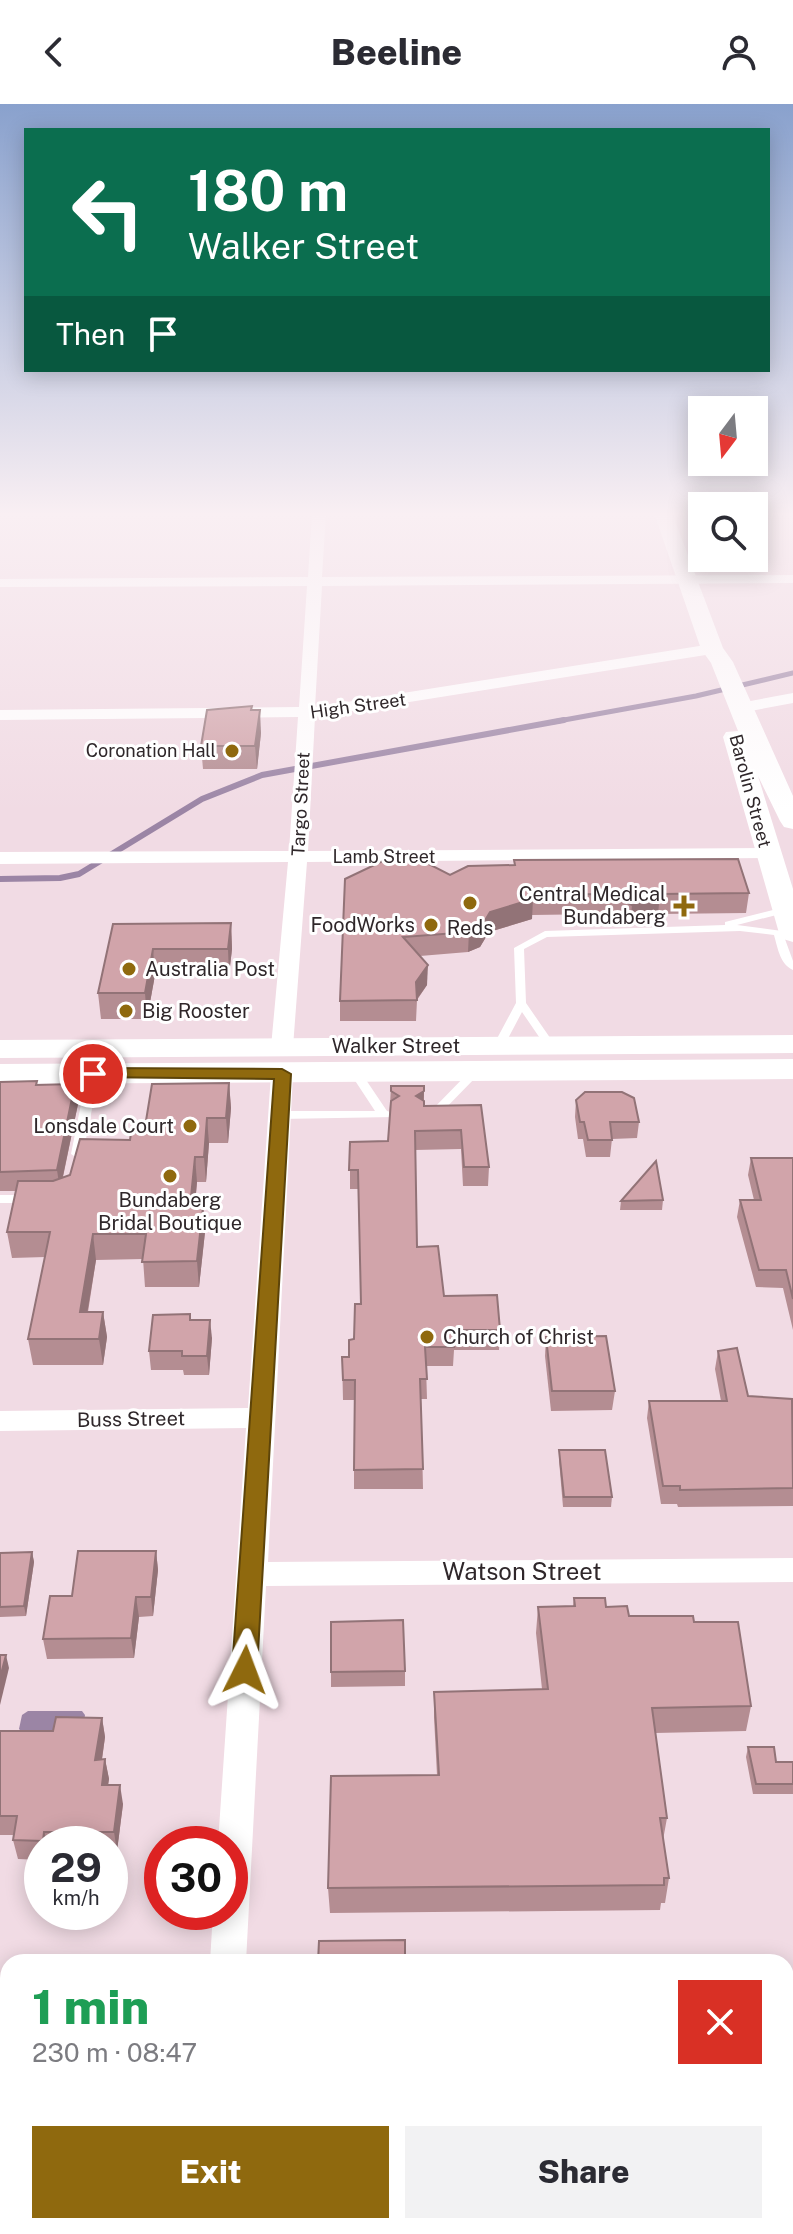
<!DOCTYPE html>
<html lang="en">
<head>
<meta charset="utf-8">
<style>
  body { margin:0; font-family:"Public Sans",sans-serif; background:#f2f2f3; color:#2b2b33; height:100vh; display:flex; flex-direction:column; font-size:30px; white-space:nowrap }
  * { box-sizing:border-box; margin:0 }
  p { font-size:26px; color:#7c7c81 }
  .icon { flex:none; width:44px; height:44px; fill:none; stroke:currentColor; stroke-width:2; stroke-linecap:round; stroke-linejoin:round }
  .map { position:relative; flex:1; overflow:hidden }
  .details { position:absolute; left:0px; top:1850px; width:794px; height:280px; display:flex; flex-direction:column; background:#fff; border-radius:24px 24px 0 0; box-shadow:0 4px 20px #0003 }
  .details>* { flex:none }
  .banner { position:absolute; left:24px; top:24px; width:746px; height:244px; border-radius:0px; box-shadow:0 4px 20px #0003; background:#0b6e4f; color:#fff; overflow:hidden }
  .needle { width:52px; rotate:196deg }
  .fabs { position:absolute; left:688px; top:292px; display:grid; gap:16px }
  .fabs a { display:grid; place-items:center; width:80px; height:80px; border-radius:0px; background:#fff; box-shadow:0 4px 20px #0003; font-size:40px }
  .speed { position:absolute; left:24px; top:1722px; display:flex; gap:16px; font-size:40px; font-weight:700; text-align:center }
  .speed>* { display:grid; place-content:center; width:104px; height:104px; border-radius:50%; background:#fff; box-shadow:0 4px 20px #0003; line-height:1 }
  .speed small { font-size:20px; font-weight:400 }
  .speed .limit { border:12px solid #d22; background:#fff; color:#111 }
  .pin { position:absolute; display:grid; place-items:center; width:68px; height:68px; color:#fff; margin:-34px; border:4px solid #fff; border-radius:50%; box-shadow:0 2px 8px #0007 }
  .me { position:absolute; width:88px; margin:-44px; rotate:3deg; stroke-linejoin:round; filter:drop-shadow(0 0 6px #0008) }
  .turn { display:flex; align-items:center; gap:28px; height:168px; padding:0 32px; font-size:36px }
  .turn .icon { width:104px; height:104px; stroke-width:2.5 }
  .turn b { display:block; font-size:56px; line-height:68px }
  .then { display:flex; align-items:center; height:76px; padding:0 32px; background:#0003; gap:16px; font-size:30px }
  .round { display:grid; place-items:center; flex:none; width:84px; height:84px; border-radius:0px; background:#f2f2f3 }
  .summary { display:flex; align-items:center; justify-content:space-between; height:136px; padding:0 32px }
  h1 { font-size:48px; font-weight:800; line-height:60px; color:#1e9e55 }
  .action { display:flex; gap:16px; margin-top:auto; padding:16px 32px }
  .action a { flex:1; height:92px; border-radius:0px; background:#8f690e; color:#fff; font-size:32px; font-weight:800; line-height:92px; text-align:center }
  .action a+a { background:#f2f2f3; color:#2b2b33 }
  header { display:flex; justify-content:space-between; align-items:center; height:104px; padding:0 32px; background:#fff; font-size:36px; font-weight:800 }
  .map>svg:first-child { display:block }
  .water { fill:#9b85a5 }
  .lines { fill:none; stroke-linecap:round; stroke-linejoin:round }
  .stream-far1 { stroke:#9b85a5; stroke-width:5 }
  .stream { stroke:#9b85a5; stroke-width:6 }
  .lane { fill:#fff; fill-rule:evenodd }
  .street { fill:#fff; fill-rule:evenodd }
  .secondary { fill:#fff; fill-rule:evenodd }
  .wall { fill:#b48d92 }
  .shaded-wall { fill:#927377 }
  .building { fill:#d1a4aa; stroke:#927377; stroke-width:2 }
  .route { fill:#8f690e; stroke:#5d4409; stroke-width:2 }
  .poi-dot { fill:#8f690e; stroke:#fff; stroke-width:3 }
  .labels { text-anchor:middle; stroke-width:6; stroke-linejoin:round; paint-order:stroke }
  .far-street-label { font-size:18px; fill:#2f272a; stroke:#fff }
  .far-poi-label { font-size:18px; fill:#2f272a; stroke:#fff; text-anchor:end }
  .poi-label { font-size:20px; fill:#2f272a; stroke:#fff; text-anchor:end }
  .street-label { font-size:20px; fill:#2f272a; stroke:#fff }
  .near-street-label { font-size:24px; fill:#2f272a; stroke:#fff }
</style>
</head>
<body>
<header><svg class="icon" aria-label="back" viewBox="0 0 24 24"><path d="M15 5l-7 7 7 7"/></svg>Beeline<svg class="icon" aria-label="person" viewBox="0 0 24 24"><circle cx="12" cy="8" r="4"/><path d="M4 21q1-7 8-7t8 7"/></svg></header>
<div class="map">
<svg width="793" height="2130" viewBox="0 0 793 2130">
  <rect width="100%" height="100%" fill="#f1dbe4"/>
  <path class="water" d="M 28,1607 L 82,1607 L 85,1611 L 83,1625 L 23,1629 L 19,1625 L 22,1611 Z"/>
  <g class="lines">
    <path class="stream-far1" d="M 553,618 L 696,592 L 793,569"/>
    <path class="stream" d="M 0,775 L 60,774 L 79,770 L 202,695 L 262,671 L 564,616"/>
    <g class="lane">
      <path d="M 785,803 L 790,806 L 788,808 L 737,821 L 782,827 L 793,857 L 793,866 C 780,860 778,845 774,831 L 740,827 L 547,833 L 524,845 L 526,899 L 555,941 L 554,943 L 546,943 L 522,908 L 503,944 L 495,944 L 493,942 L 516,899 L 514,844 L 545,827 L 725,821 L 725,818 Z"/>
      <path d="M 475,965 L 479,966 L 481,968 L 479,970 L 437,1013 L 429,1013 L 427,1011 L 429,1009 L 471,966 Z"/>
      <path d="M 356,966 L 360,967 L 387,1007 L 394,1009 L 396,1011 L 394,1013 L 280,1015 L 274,1011 L 280,1007 L 375,1007 L 350,969 Z"/>
      <path d="M 93,967 L 99,970 L 83,1050 L 77,1054 L 71,1050 L 87,970 Z"/>
      <path d="M 0,1091 L 29,1091 L 35,1095 L 29,1099 L 0,1099 Z"/>
    </g>
    <g class="street">
      <path d="M 312,409 L 326,409 L 322,473 L 793,471 L 793,479 L 322,482 L 315,603 L 712,540 L 720,545 L 712,550 L 315,613 L 308,747 L 767,744 L 774,746 L 776,750 L 774,754 L 307,758 L 293,943 L 282,950 L 271,943 L 288,758 L 0,760 L 0,748 L 289,747 L 298,613 L 0,616 L 0,606 L 299,603 L 307,482 L 0,483 L 0,475 L 308,473 Z"/>
      <path d="M 793,589 L 793,599 L 740,609 L 732,604 L 740,599 Z"/>
      <path d="M 282,963 L 293,970 L 268,1458 L 793,1454 L 793,1478 L 266,1482 L 246,1858 L 210,1858 L 213,1808 L 230,1808 L 230,1740 L 218,1740 L 246,1324 L 0,1327 L 0,1307 L 248,1304 L 271,970 Z"/>
      <path d="M 8,1877 L 8,1913 L 0,1914 L 0,1878 Z"/>
      <rect x="189" y="2122" width="42" height="8"/>
    </g>
    <g class="secondary">
      <path d="M 654,409 L 672,409 L 723,544 L 733,558 L 793,692 L 793,725 L 784,723 L 780,717 L 758,672 L 793,785 L 793,838 L 783,835 L 779,829 L 723,633 L 726,628 L 738,627 L 711,559 L 701,545 Z"/>
      <path d="M 793,931 L 793,949 L 0,954 L 0,936 Z"/>
      <path d="M 793,955 L 793,975 L 0,980 L 0,960 Z"/>
    </g>
  </g>
  <g class="wall">
    <path d="M 252,606 L 261,629 L 257,665 L 203,665 L 201,642 Z"/>
    <path d="M 514,756 L 749,789 L 746,809 L 658,810 L 630,821 L 603,810 L 532,811 L 532,815 L 489,828 L 480,843 L 468,848 L 420,852 L 427,881 L 417,896 L 416,917 L 340,917 L 340,897 L 400,757 L 450,771 L 514,761 Z"/>
    <path d="M 231,819 L 232,845 L 229,871 L 155,871 L 147,915 L 101,915 L 98,889 L 113,820 Z"/>
    <path d="M 37,977 L 37,981 L 78,1000 L 63,1073 L 70,1071 L 229,979 L 231,1004 L 228,1039 L 209,1039 L 206,1078 L 197,1078 L 195,1103 L 203,1103 L 205,1128 L 199,1183 L 145,1183 L 143,1155 L 96,1156 L 88,1208 L 103,1208 L 107,1233 L 103,1261 L 33,1261 L 28,1235 L 45,1153 L 12,1154 L 7,1128 L 16,1087 L 0,1087 L 0,978 Z"/>
    <path d="M 391,982 L 424,982 L 424,1002 L 481,1001 L 489,1063 L 488,1082 L 463,1082 L 461,1045 L 415,1046 L 417,1143 L 444,1192 L 500,1226 L 499,1246 L 454,1246 L 453,1262 L 426,1262 L 427,1295 L 421,1295 L 423,1385 L 354,1385 L 354,1296 L 343,1296 L 342,1253 L 349,1253 L 361,1200 L 358,1085 L 350,1085 L 350,1038 L 388,1037 Z"/>
    <path d="M 576,996 L 639,1018 L 637,1034 L 612,1035 L 610,1053 L 586,1053 L 583,1035 L 578,1035 L 575,1013 Z"/>
    <path d="M 751,1054 L 793,1054 L 793,1226 L 783,1184 L 756,1183 L 737,1113 L 740,1096 L 754,1096 L 748,1071 Z"/>
    <path d="M 663,1096 L 662,1106 L 620,1106 L 621,1097 Z"/>
    <path d="M 191,1216 L 212,1234 L 209,1271 L 184,1271 L 183,1266 L 151,1266 L 149,1247 Z"/>
    <path d="M 546,1233 L 615,1287 L 612,1306 L 551,1307 L 545,1252 Z"/>
    <path d="M 718,1247 L 748,1292 L 793,1297 L 793,1402 L 678,1403 L 677,1400 L 661,1400 L 647,1314 L 649,1297 L 721,1297 L 715,1265 Z"/>
    <path d="M 559,1346 L 612,1393 L 611,1403 L 563,1403 L 559,1356 Z"/>
    <path d="M 156,1447 L 158,1466 L 153,1512 L 139,1513 L 134,1554 L 47,1555 L 43,1535 Z"/>
    <path d="M 32,1448 L 34,1458 L 26,1512 L 0,1513 L 0,1449 Z"/>
    <path d="M 574,1494 L 606,1503 L 629,1512 L 694,1518 L 751,1602 L 746,1627 L 655,1629 L 667,1714 L 663,1736 L 669,1774 L 665,1799 L 661,1799 L 660,1806 L 330,1809 L 328,1784 L 437,1671 L 434,1613 L 434,1588 L 542,1585 L 536,1529 L 538,1503 L 573,1502 Z"/>
    <path d="M 405,1567 L 405,1582 L 331,1583 L 331,1568 Z"/>
    <path d="M 102,1614 L 105,1633 L 102,1656 L 105,1655 L 109,1675 L 108,1681 L 123,1700 L 117,1747 L 110,1747 L 110,1740 L 42,1740 L 42,1756 L 18,1755 L 13,1736 L 14,1731 L 0,1731 L 0,1627 L 53,1627 Z"/>
    <path d="M 748,1643 L 776,1658 L 793,1658 L 793,1690 L 753,1690 L 746,1653 Z"/>
    <path d="M 0,2055 L 8,2122 L 84,2122 L 84,2127 L 40,2128 L 40,2130 L 0,2130 Z"/>
  </g>
  <g class="shaded-wall">
    <path d="M 260,606 L 261,629 L 257,665 L 255,642 Z"/>
    <path d="M 660,790 L 658,810 L 630,821 L 632,801 Z"/>
    <path d="M 533,795 L 532,815 L 489,828 L 480,843 L 468,848 L 469,828 L 490,808 Z"/>
    <path d="M 231,819 L 232,845 L 229,871 L 228,845 Z"/>
    <path d="M 153,845 L 155,871 L 147,915 L 145,889 Z"/>
    <path d="M 428,861 L 427,881 L 415,898 L 416,878 Z"/>
    <path d="M 229,979 L 231,1004 L 228,1039 L 226,1014 Z"/>
    <path d="M 75,980 L 78,1000 L 60,1086 L 57,1066 Z"/>
    <path d="M 424,987 L 423,1006 L 416,992 Z"/>
    <path d="M 207,1014 L 209,1039 L 206,1078 L 204,1053 Z"/>
    <path d="M 195,1053 L 197,1078 L 192,1128 L 190,1103 Z"/>
    <path d="M 203,1103 L 205,1128 L 199,1183 L 197,1157 Z"/>
    <path d="M 93,1130 L 96,1156 L 83,1234 L 80,1208 Z"/>
    <path d="M 103,1208 L 107,1233 L 103,1261 L 99,1235 Z"/>
    <path d="M 210,1216 L 212,1234 L 209,1271 L 207,1252 Z"/>
    <path d="M 156,1447 L 158,1466 L 153,1512 L 151,1493 Z"/>
    <path d="M 32,1448 L 34,1458 L 26,1512 L 24,1502 Z"/>
    <path d="M 136,1493 L 139,1513 L 134,1554 L 131,1534 Z"/>
    <path d="M 6,1551 L 9,1564 L 0,1601 L 0,1574 Z"/>
    <path d="M 102,1614 L 105,1633 L 99,1675 L 95,1656 Z"/>
    <path d="M 105,1655 L 109,1675 L 105,1700 L 102,1681 Z"/>
    <path d="M 120,1681 L 123,1700 L 117,1747 L 114,1728 Z"/>
    <path d="M 44,1728 L 47,1740 L 43,1740 L 43,1737 Z"/>
    <path d="M 34,2122 L 38,2122 L 40,2130 L 36,2130 Z"/>
  </g>
  <g class="building">
    <path d="M 252,602 L 251,606 L 260,606 L 255,642 L 201,642 L 207,606 Z"/>
    <path d="M 391,753 L 400,757 L 423,757 L 450,771 L 468,762 L 515,761 L 514,756 L 738,755 L 749,789 L 660,790 L 632,801 L 605,790 L 533,791 L 533,795 L 490,808 L 481,823 L 469,828 L 403,833 L 428,861 L 416,878 L 417,896 L 340,897 L 345,775 Z"/>
    <path d="M 231,819 L 228,845 L 153,845 L 145,889 L 98,889 L 113,820 Z"/>
    <path d="M 37,977 L 36,981 L 75,980 L 57,1066 L 0,1068 L 0,978 Z"/>
    <path d="M 229,979 L 226,1014 L 207,1014 L 204,1053 L 195,1053 L 190,1103 L 203,1103 L 197,1157 L 142,1158 L 146,1130 L 93,1130 L 80,1208 L 103,1208 L 99,1235 L 28,1235 L 50,1128 L 7,1128 L 18,1077 L 53,1077 L 70,1071 L 80,1035 L 130,1036 L 131,1029 L 144,1029 L 152,980 Z"/>
    <path d="M 391,982 L 424,982 L 424,987 L 416,992 L 424,997 L 424,1002 L 481,1001 L 489,1063 L 464,1063 L 461,1026 L 415,1027 L 417,1143 L 438,1142 L 444,1192 L 497,1191 L 500,1226 L 453,1226 L 454,1243 L 425,1243 L 427,1275 L 420,1275 L 423,1365 L 354,1366 L 355,1276 L 343,1276 L 342,1253 L 349,1253 L 349,1236 L 354,1235 L 355,1200 L 361,1200 L 358,1066 L 349,1066 L 350,1038 L 388,1037 L 391,997 L 399,992 L 391,987 Z"/>
    <path d="M 585,988 L 622,988 L 634,994 L 639,1018 L 610,1018 L 612,1036 L 588,1036 L 584,1018 L 580,1018 L 576,996 Z"/>
    <path d="M 751,1054 L 793,1054 L 793,1195 L 786,1166 L 759,1166 L 740,1096 L 761,1096 Z"/>
    <path d="M 656,1057 L 663,1096 L 621,1097 Z"/>
    <path d="M 190,1210 L 190,1216 L 210,1216 L 207,1252 L 182,1252 L 182,1247 L 149,1247 L 153,1211 Z"/>
    <path d="M 606,1232 L 615,1287 L 552,1287 L 546,1233 Z"/>
    <path d="M 737,1244 L 748,1292 L 792,1295 L 793,1384 L 680,1386 L 680,1382 L 663,1382 L 649,1297 L 727,1297 L 718,1247 Z"/>
    <path d="M 559,1346 L 605,1346 L 612,1393 L 564,1393 Z"/>
    <path d="M 78,1447 L 156,1447 L 151,1493 L 136,1493 L 131,1534 L 43,1535 L 50,1492 L 72,1492 Z"/>
    <path d="M 32,1448 L 24,1502 L 0,1503 L 0,1449 Z"/>
    <path d="M 574,1494 L 605,1494 L 606,1503 L 627,1502 L 629,1512 L 693,1512 L 694,1518 L 738,1518 L 751,1602 L 652,1604 L 667,1714 L 660,1714 L 669,1774 L 664,1774 L 664,1781 L 328,1784 L 331,1672 L 439,1671 L 434,1588 L 548,1585 L 538,1503 L 575,1502 Z"/>
    <path d="M 403,1516 L 405,1567 L 331,1568 L 331,1518 Z"/>
    <path d="M 0,1551 L 6,1551 L 0,1574 Z"/>
    <path d="M 56,1613 L 102,1614 L 95,1656 L 105,1655 L 102,1681 L 120,1681 L 114,1728 L 44,1728 L 43,1737 L 13,1736 L 17,1712 L 0,1712 L 0,1627 L 53,1627 Z"/>
    <path d="M 748,1643 L 774,1643 L 776,1658 L 793,1658 L 793,1680 L 756,1680 Z"/>
    <path d="M 405,1836 L 405,1858 L 318,1858 L 319,1837 Z"/>
    <path d="M 8,1998 L 8,2122 L 34,2122 L 34,2124 L 0,2124 L 0,2055 Z"/>
    <path d="M 786,2042 L 793,2042 L 793,2130 L 303,2130 L 304,2122 L 786,2122 Z"/>
  </g>
  <linearGradient id="sky" x2="0" y2="1"><stop stop-color="#89a1cd"/><stop offset="0.58" stop-color="#f9eff3"/><stop offset="1" stop-color="#f9eff3" stop-opacity="0"/></linearGradient>
  <rect width="793" height="707" fill="url(#sky)"/>
  <path class="route" d="M 93,964 L 282,965 L 291,970 L 257,1566 L 253,1573 L 245,1576 L 236,1573 L 232,1566 L 274,975 L 87,973 L 84,970 Z"/>
  <g class="poi-dot">
    <circle cx="232" cy="647" r="8"/>
    <circle cx="470" cy="799" r="8"/>
    <path d="M680 790h8v8h8v8h-8v8h-8v-8h-8v-8h8z"/>
    <circle cx="431" cy="821" r="8"/>
    <circle cx="129" cy="865" r="8"/>
    <circle cx="126" cy="907" r="8"/>
    <circle cx="190" cy="1022" r="8"/>
    <circle cx="170" cy="1072" r="8"/>
    <circle cx="427" cy="1233" r="8"/>
  </g>
  <g class="labels">
    <g class="far-street-label">
      <text transform="translate(358 602) rotate(-8)" y="6">High Street</text>
      <text transform="translate(750 687) rotate(75)" y="6">Barolin Street</text>
      <text transform="translate(301 700) rotate(-87)" y="6">Targo Street</text>
      <text x="384" y="759">Lamb Street</text>
    </g>
    <g class="far-poi-label">
      <text x="216" y="653">Coronation Hall</text>
    </g>
    <g class="poi-label">
      <text x="666" y="797">Central Medical<tspan x="666" dy="23">Bundaberg</tspan></text>
      <text x="415" y="828">FoodWorks</text>
      <text x="470" y="831" text-anchor="middle">Reds</text>
      <text x="145" y="872" text-anchor="start">Australia Post</text>
      <text x="142" y="914" text-anchor="start">Big Rooster</text>
      <text x="174" y="1029">Lonsdale Court</text>
      <text x="170" y="1103" text-anchor="middle">Bundaberg<tspan x="170" dy="23">Bridal Boutique</tspan></text>
      <text x="443" y="1240" text-anchor="start">Church of Christ</text>
    </g>
    <g class="street-label">
      <text x="396" y="949">Walker Street</text>
      <text transform="translate(131 1315) rotate(-1)" y="7">Buss Street</text>
    </g>
    <g class="near-street-label">
      <text x="522" y="1476">Watson Street</text>
    </g>
  </g>
</svg>
<div class="fabs">
<a><svg class="needle" viewBox="-14 -14 28 28"><path d="M0-13l5 13h-10z" fill="#e53935"/><path d="M0 13l5-13h-10z" fill="#7c7c81"/></svg></a>
<a><svg class="icon" aria-label="search" viewBox="0 0 24 24"><circle cx="10" cy="10" r="6"/><path d="M15 15l6 6"/></svg></a>
</div>
<div class="speed"><div>29<small>km/h</small></div><div class="limit">30</div></div>
<div class="pin" style="left:93px;top:970px;background:#d93025"><svg class="icon" aria-label="arrive" viewBox="0 0 24 24"><path d="M6 21V4h12l-3 4 3 4H6"/></svg></div>
<svg class="me" style="left:245px;top:1566px" viewBox="-20 -20 40 40"><path d="M0-17L14 15 0 8-14 15z" fill="#8f690e" stroke="#fff" stroke-width="4"/></svg>
<div class="banner">
<div class="turn"><svg class="icon" aria-label="left" viewBox="0 0 24 24"><path d="M17 20v-9H6M10 6l-5 5 5 5"/></svg><div><b>180 m</b>Walker Street</div></div>
<div class="then">Then<svg class="icon" aria-label="arrive" viewBox="0 0 24 24"><path d="M6 21V4h12l-3 4 3 4H6"/></svg></div>
</div>
<section class="details">
<div class="summary"><div><h1>1 min</h1><p>230 m · 08:47</p></div><a class="round" style="background:#d93025;color:#fff"><svg class="icon" aria-label="close" viewBox="0 0 24 24"><path d="M6 6l12 12M18 6L6 18"/></svg></a></div>
<div class="action"><a>Exit</a><a>Share</a></div>
</section>
</div>
</body>
</html>
